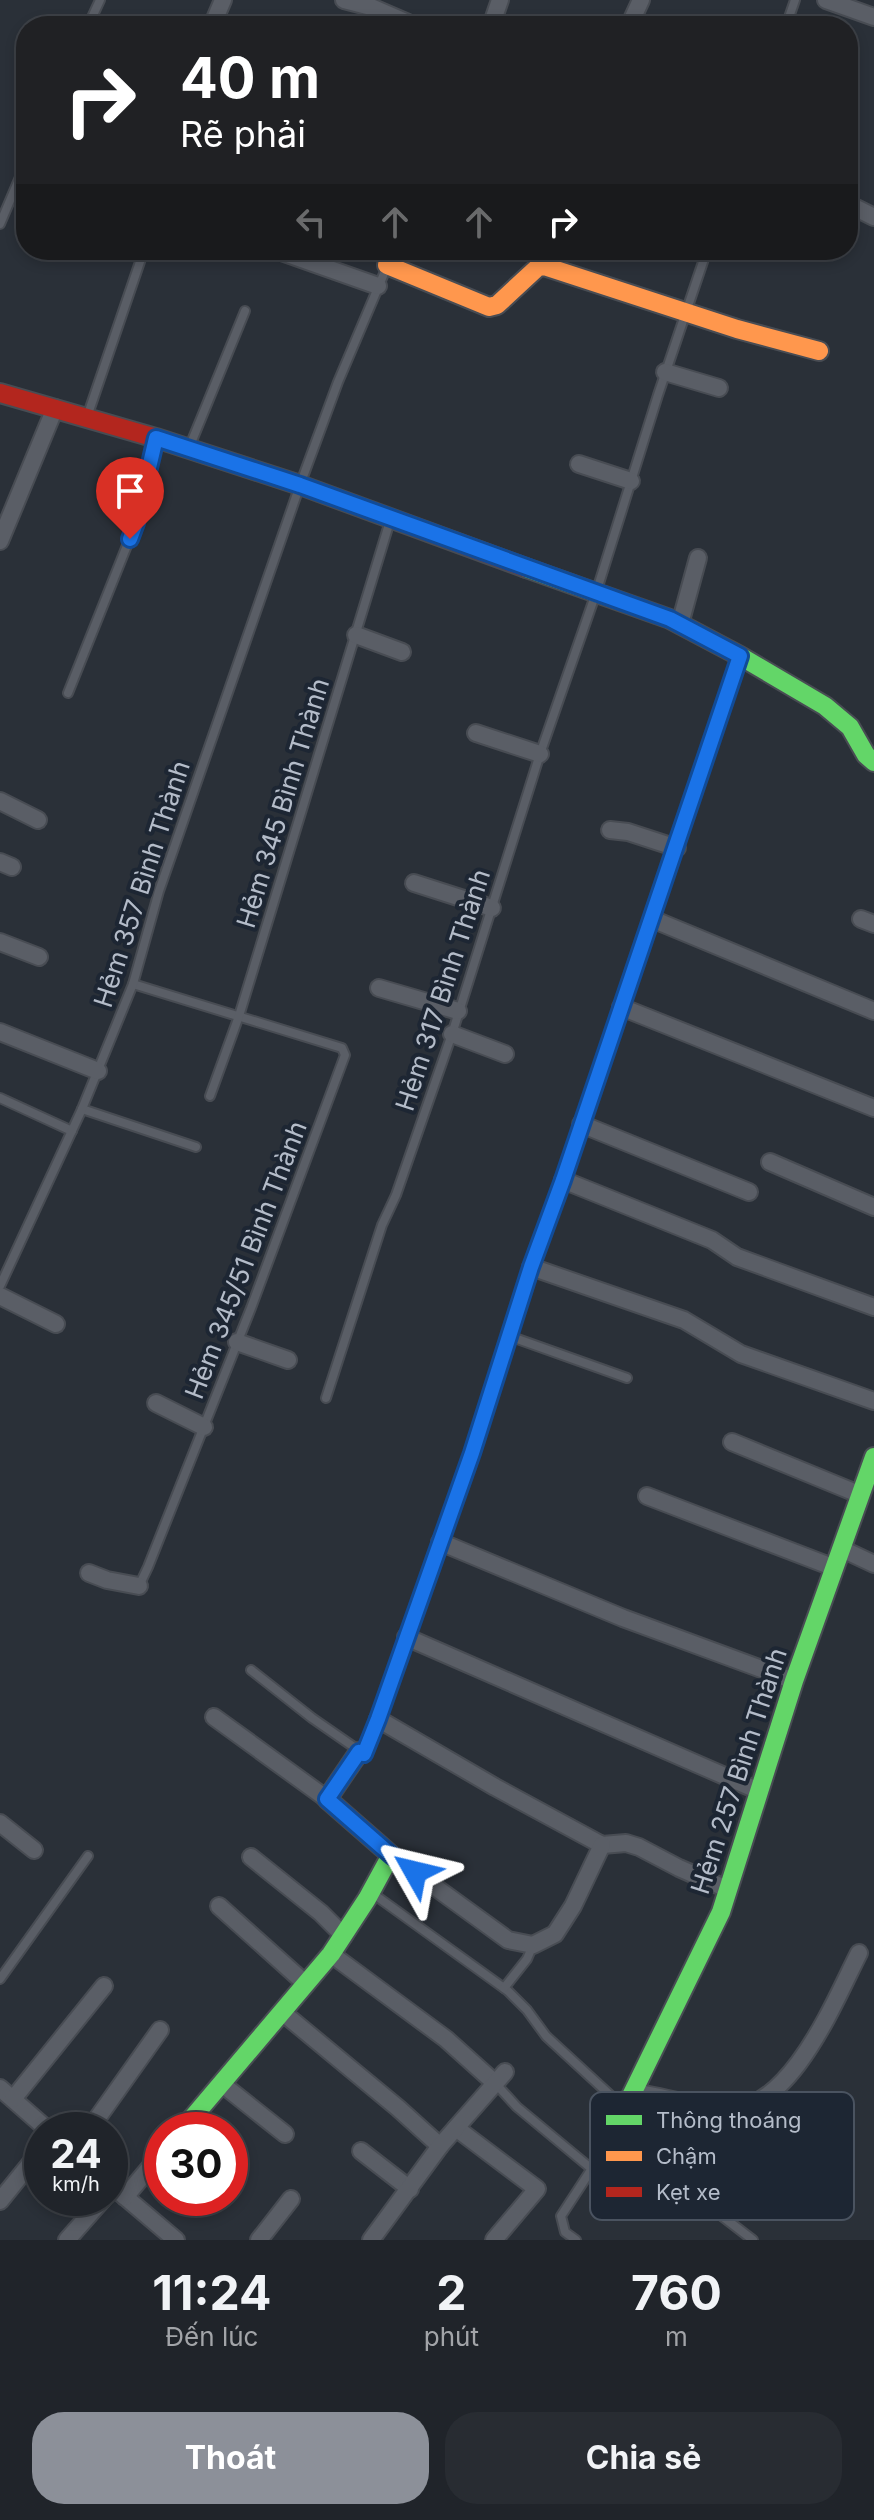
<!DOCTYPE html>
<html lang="vi">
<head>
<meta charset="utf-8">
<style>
  body { margin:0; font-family:Inter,sans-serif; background:#282c32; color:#f1f3f6; height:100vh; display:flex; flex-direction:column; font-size:30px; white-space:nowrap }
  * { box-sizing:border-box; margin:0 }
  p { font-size:26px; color:#a2a4a8 }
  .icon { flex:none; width:44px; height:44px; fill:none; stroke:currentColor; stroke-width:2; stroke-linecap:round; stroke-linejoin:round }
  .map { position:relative; height:2240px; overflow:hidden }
  .side { display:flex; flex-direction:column; background:#20242a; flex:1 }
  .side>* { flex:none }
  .hud { position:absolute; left:16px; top:16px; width:842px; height:244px; border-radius:32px; box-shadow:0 4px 12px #0003,0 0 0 2px #3d4147; background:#202124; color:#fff; overflow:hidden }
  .speed { position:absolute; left:24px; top:2112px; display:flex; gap:16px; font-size:40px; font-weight:700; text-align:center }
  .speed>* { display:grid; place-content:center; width:104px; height:104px; border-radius:50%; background:#20242a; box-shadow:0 4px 12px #0003,0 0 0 2px #3d4147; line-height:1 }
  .speed small { font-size:20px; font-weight:400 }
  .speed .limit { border:12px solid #d22; background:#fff; color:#111 }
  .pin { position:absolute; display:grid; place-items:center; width:68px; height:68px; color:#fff; margin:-82px -34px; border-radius:50% 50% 50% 0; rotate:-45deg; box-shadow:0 0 8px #0007 }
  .pin .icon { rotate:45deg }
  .me { position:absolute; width:88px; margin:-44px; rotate:307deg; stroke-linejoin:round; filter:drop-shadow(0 0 6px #0008) }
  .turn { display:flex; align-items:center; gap:28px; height:168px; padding:0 32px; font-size:36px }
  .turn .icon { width:104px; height:104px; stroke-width:2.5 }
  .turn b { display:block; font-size:56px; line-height:68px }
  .lanes { display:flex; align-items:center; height:76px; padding:0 32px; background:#0003; justify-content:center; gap:40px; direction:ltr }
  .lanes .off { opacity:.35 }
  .eta { display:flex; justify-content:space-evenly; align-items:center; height:136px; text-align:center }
  .eta b { font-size:48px; font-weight:700; line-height:56px }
  .button { display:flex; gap:16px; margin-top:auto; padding:16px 32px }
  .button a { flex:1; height:92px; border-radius:32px; background:#8c9099; color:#fff; font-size:32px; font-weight:700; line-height:92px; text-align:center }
  .button a+a { background:#282c32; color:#f1f3f6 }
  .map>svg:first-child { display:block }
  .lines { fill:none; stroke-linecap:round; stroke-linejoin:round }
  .lane-casing { stroke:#484c53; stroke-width:12 }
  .street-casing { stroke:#484c53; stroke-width:20 }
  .fast-casing { stroke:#484c53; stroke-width:22 }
  .slow-casing { stroke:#484c53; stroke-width:22 }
  .jam-casing { stroke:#484c53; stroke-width:22 }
  .lane { stroke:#5a5e66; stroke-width:8 }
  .street { stroke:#5a5e66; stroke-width:16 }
  .fast { stroke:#63d668; stroke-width:18 }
  .slow { stroke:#ff974d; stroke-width:18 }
  .jam { stroke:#b3261e; stroke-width:18 }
  .route-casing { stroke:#114b97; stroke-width:20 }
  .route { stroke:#1a73e8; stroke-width:14 }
  .labels { text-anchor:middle; stroke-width:8; stroke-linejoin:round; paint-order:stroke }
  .street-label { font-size:26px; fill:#b4bcc9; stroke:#1d2633 }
  .key { fill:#1d2633; stroke:#4a5360; stroke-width:2 }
  .key-label { font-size:22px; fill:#b4bcc9 }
</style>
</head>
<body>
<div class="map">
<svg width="874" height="2240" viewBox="0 0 874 2240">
  <rect width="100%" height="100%" fill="#2a3038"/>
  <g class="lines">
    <defs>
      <g id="lane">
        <path d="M 88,26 L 100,0"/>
        <path d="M 786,26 L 795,0"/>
        <path d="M 0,224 L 26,163"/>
        <path d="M 87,417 L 144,250"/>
        <path d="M 189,448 L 245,311"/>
        <path d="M 68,693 L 136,523 L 156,439"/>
        <path d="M 133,984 L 342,1048 L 345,1055 L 251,1308 L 148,1567 L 139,1586"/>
        <path d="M 210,1096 L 239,1016 L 390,521"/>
        <path d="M 0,1098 L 72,1131"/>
        <path d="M 82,1109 L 196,1147"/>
        <path d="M 0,1286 L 82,1109 L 133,984 L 159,891 L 300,485 L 338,382 L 394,250"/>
        <path d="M 509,1336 L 627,1378"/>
        <path d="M 326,1398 L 382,1225 L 396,1195 L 452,1034 L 540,754 L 596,593 L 658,395 L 707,250"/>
        <path d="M 251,1670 L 312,1718 L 364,1754 L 472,1453 L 531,1267 L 563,1180 L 740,657"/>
        <path d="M 372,1893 L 508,1991 L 527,2010 L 546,2036 L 622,2106"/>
        <path d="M 0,1979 L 88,1856"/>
        <path d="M 504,1988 L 527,1959 L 533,1945"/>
        <path d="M 495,2083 L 517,2107 L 593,2170"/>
        <path d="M 576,2240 L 565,2232 L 561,2216 L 606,2147 L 683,2196 L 714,2210 L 753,2240"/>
      </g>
      <g id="street">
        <path d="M 344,0 L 371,7 L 415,26"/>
        <path d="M 826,0 L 874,17"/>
        <path d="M 212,26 L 223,0"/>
        <path d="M 491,26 L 500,0"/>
        <path d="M 629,26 L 641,0"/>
        <path d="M 848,204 L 874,217"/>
        <path d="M 276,250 L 378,286"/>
        <path d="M 665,372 L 719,388"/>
        <path d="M 579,464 L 631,481"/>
        <path d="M 0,541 L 55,408"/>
        <path d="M 680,624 L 698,558"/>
        <path d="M 356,635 L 402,652"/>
        <path d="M 476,733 L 540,754"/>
        <path d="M 0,801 L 38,820"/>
        <path d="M 610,830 L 628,832 L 677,848"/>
        <path d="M 0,862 L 12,867"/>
        <path d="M 414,883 L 492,908"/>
        <path d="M 652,919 L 874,1011"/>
        <path d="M 861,919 L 874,924"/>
        <path d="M 0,942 L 39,957"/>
        <path d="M 379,988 L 458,1011"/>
        <path d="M 621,1007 L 874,1108"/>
        <path d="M 0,1032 L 98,1071"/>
        <path d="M 452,1034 L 505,1054"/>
        <path d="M 581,1124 L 749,1192"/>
        <path d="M 770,1162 L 874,1207"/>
        <path d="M 563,1180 L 712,1240 L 737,1257 L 874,1307"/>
        <path d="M 531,1267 L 684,1320 L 741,1354 L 874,1401"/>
        <path d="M 0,1296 L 56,1324"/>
        <path d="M 237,1342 L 288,1360"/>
        <path d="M 156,1403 L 204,1427"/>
        <path d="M 732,1442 L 861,1495"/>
        <path d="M 647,1496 L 835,1568"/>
        <path d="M 440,1542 L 623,1618 L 794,1681"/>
        <path d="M 842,1549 L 874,1564"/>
        <path d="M 89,1573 L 107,1580 L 139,1586"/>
        <path d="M 406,1637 L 759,1791"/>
        <path d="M 214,1717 L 327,1799"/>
        <path d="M 378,1719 L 495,1787 L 602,1845 L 626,1843 L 639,1847 L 679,1868 L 727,1889"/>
        <path d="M 0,1823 L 34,1850"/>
        <path d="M 391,1855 L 508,1940 L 533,1945 L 555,1934 L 573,1906 L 602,1845"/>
        <path d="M 251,1857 L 321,1913 L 344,1936"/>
        <path d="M 219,1906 L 306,1984"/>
        <path d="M 331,1954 L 446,2039 L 495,2083"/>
        <path d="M 282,2012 L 398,2108 L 440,2146"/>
        <path d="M 222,2084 L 285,2134"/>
        <path d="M 0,2088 L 48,2130"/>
        <path d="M 634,2092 C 654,2096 675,2100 695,2105 C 704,2107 716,2111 725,2111 C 791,2111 834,2002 859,1953"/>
        <path d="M 13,2099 L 104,1986"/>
        <path d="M 456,2128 L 537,2189 L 494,2240"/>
        <path d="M 89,2130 L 160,2030"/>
        <path d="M 361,2151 L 410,2189"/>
        <path d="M 110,2184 L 176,2240"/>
        <path d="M 125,2197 L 162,2153"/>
        <path d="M 0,2201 L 42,2149"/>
        <path d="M 67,2240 L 104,2198"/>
        <path d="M 259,2240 L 291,2199"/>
        <path d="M 371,2240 L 440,2146 L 505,2072"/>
      </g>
      <g id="fast">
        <path d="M 526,568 L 670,619 L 740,656 L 825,706 L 850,727 L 866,755 L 874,762"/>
        <path d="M 182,2130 L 331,1954 L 367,1899 L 391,1855 L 327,1799 L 359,1752"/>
        <path d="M 606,2147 L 721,1912 L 794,1681 L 874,1457"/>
      </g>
      <path id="slow" d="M 387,265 L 489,307 L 497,305 L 538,267 L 544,266 L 737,329 L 819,351"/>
      <path id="jam" d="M 0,393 L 156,438 L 300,485 L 526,568"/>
    </defs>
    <use href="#lane" class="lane-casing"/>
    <use href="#street" class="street-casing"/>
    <use href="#fast" class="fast-casing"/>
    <use href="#slow" class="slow-casing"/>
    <use href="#jam" class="jam-casing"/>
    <use href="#lane" class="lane"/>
    <use href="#street" class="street"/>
    <use href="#fast" class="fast"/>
    <use href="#slow" class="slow"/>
    <use href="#jam" class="jam"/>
  </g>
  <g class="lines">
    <defs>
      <path id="route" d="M 130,539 L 136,523 L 156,438 L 300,485 L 670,619 L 740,656 L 563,1180 L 531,1267 L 472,1453 L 378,1719 L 364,1754 L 359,1752 L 327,1799 L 391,1855 L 415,1872"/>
    </defs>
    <use href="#route" class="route-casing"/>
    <use href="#route" class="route"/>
  </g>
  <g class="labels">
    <g class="street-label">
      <text transform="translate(283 803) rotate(-73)" y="9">Hẻm 345 Bình Thành</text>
      <text transform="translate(142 884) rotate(-72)" y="9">Hẻm 357 Bình Thành</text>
      <text transform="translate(443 990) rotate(-72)" y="9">Hẻm 317 Bình Thành</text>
      <text transform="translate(246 1260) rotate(-69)" y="9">Hẻm 345/51 Bình Thành</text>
      <text transform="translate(739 1771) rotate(-72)" y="9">Hẻm 257 Bình Thành</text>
    </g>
  </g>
  <rect x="590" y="2092" width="264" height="128" rx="12" class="key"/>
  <rect x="606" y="2115" width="36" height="10" fill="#63d668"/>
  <rect x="606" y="2151" width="36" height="10" fill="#ff974d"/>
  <rect x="606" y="2187" width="36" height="10" fill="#b3261e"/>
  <g class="key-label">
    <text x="656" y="2128">Thông thoáng</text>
    <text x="656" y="2164">Chậm</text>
    <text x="656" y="2200">Kẹt xe</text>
  </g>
</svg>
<div class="speed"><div>24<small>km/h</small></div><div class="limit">30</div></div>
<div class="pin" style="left:130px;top:539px;background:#d93025"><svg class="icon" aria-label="arrive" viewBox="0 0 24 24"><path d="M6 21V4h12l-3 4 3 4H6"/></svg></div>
<svg class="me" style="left:415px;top:1872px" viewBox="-20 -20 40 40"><path d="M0-17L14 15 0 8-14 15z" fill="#1a73e8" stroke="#fff" stroke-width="4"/></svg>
<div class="hud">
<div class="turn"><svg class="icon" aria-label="right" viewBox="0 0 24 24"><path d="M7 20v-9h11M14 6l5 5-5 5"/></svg><div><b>40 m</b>Rẽ phải</div></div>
<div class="lanes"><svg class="icon off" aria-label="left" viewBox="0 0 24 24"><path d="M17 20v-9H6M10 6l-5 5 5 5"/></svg><svg class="icon off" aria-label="ahead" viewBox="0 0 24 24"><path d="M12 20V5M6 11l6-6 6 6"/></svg><svg class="icon off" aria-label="ahead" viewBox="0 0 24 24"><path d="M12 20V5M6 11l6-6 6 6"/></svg><svg class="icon" aria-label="right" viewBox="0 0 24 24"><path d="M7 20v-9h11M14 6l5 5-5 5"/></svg></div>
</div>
</div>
<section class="side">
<div class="eta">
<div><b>11:24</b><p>Đến lúc</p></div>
<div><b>2</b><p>phút</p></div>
<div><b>760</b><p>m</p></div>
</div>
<div class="button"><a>Thoát</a><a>Chia sẻ</a></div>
</section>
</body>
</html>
